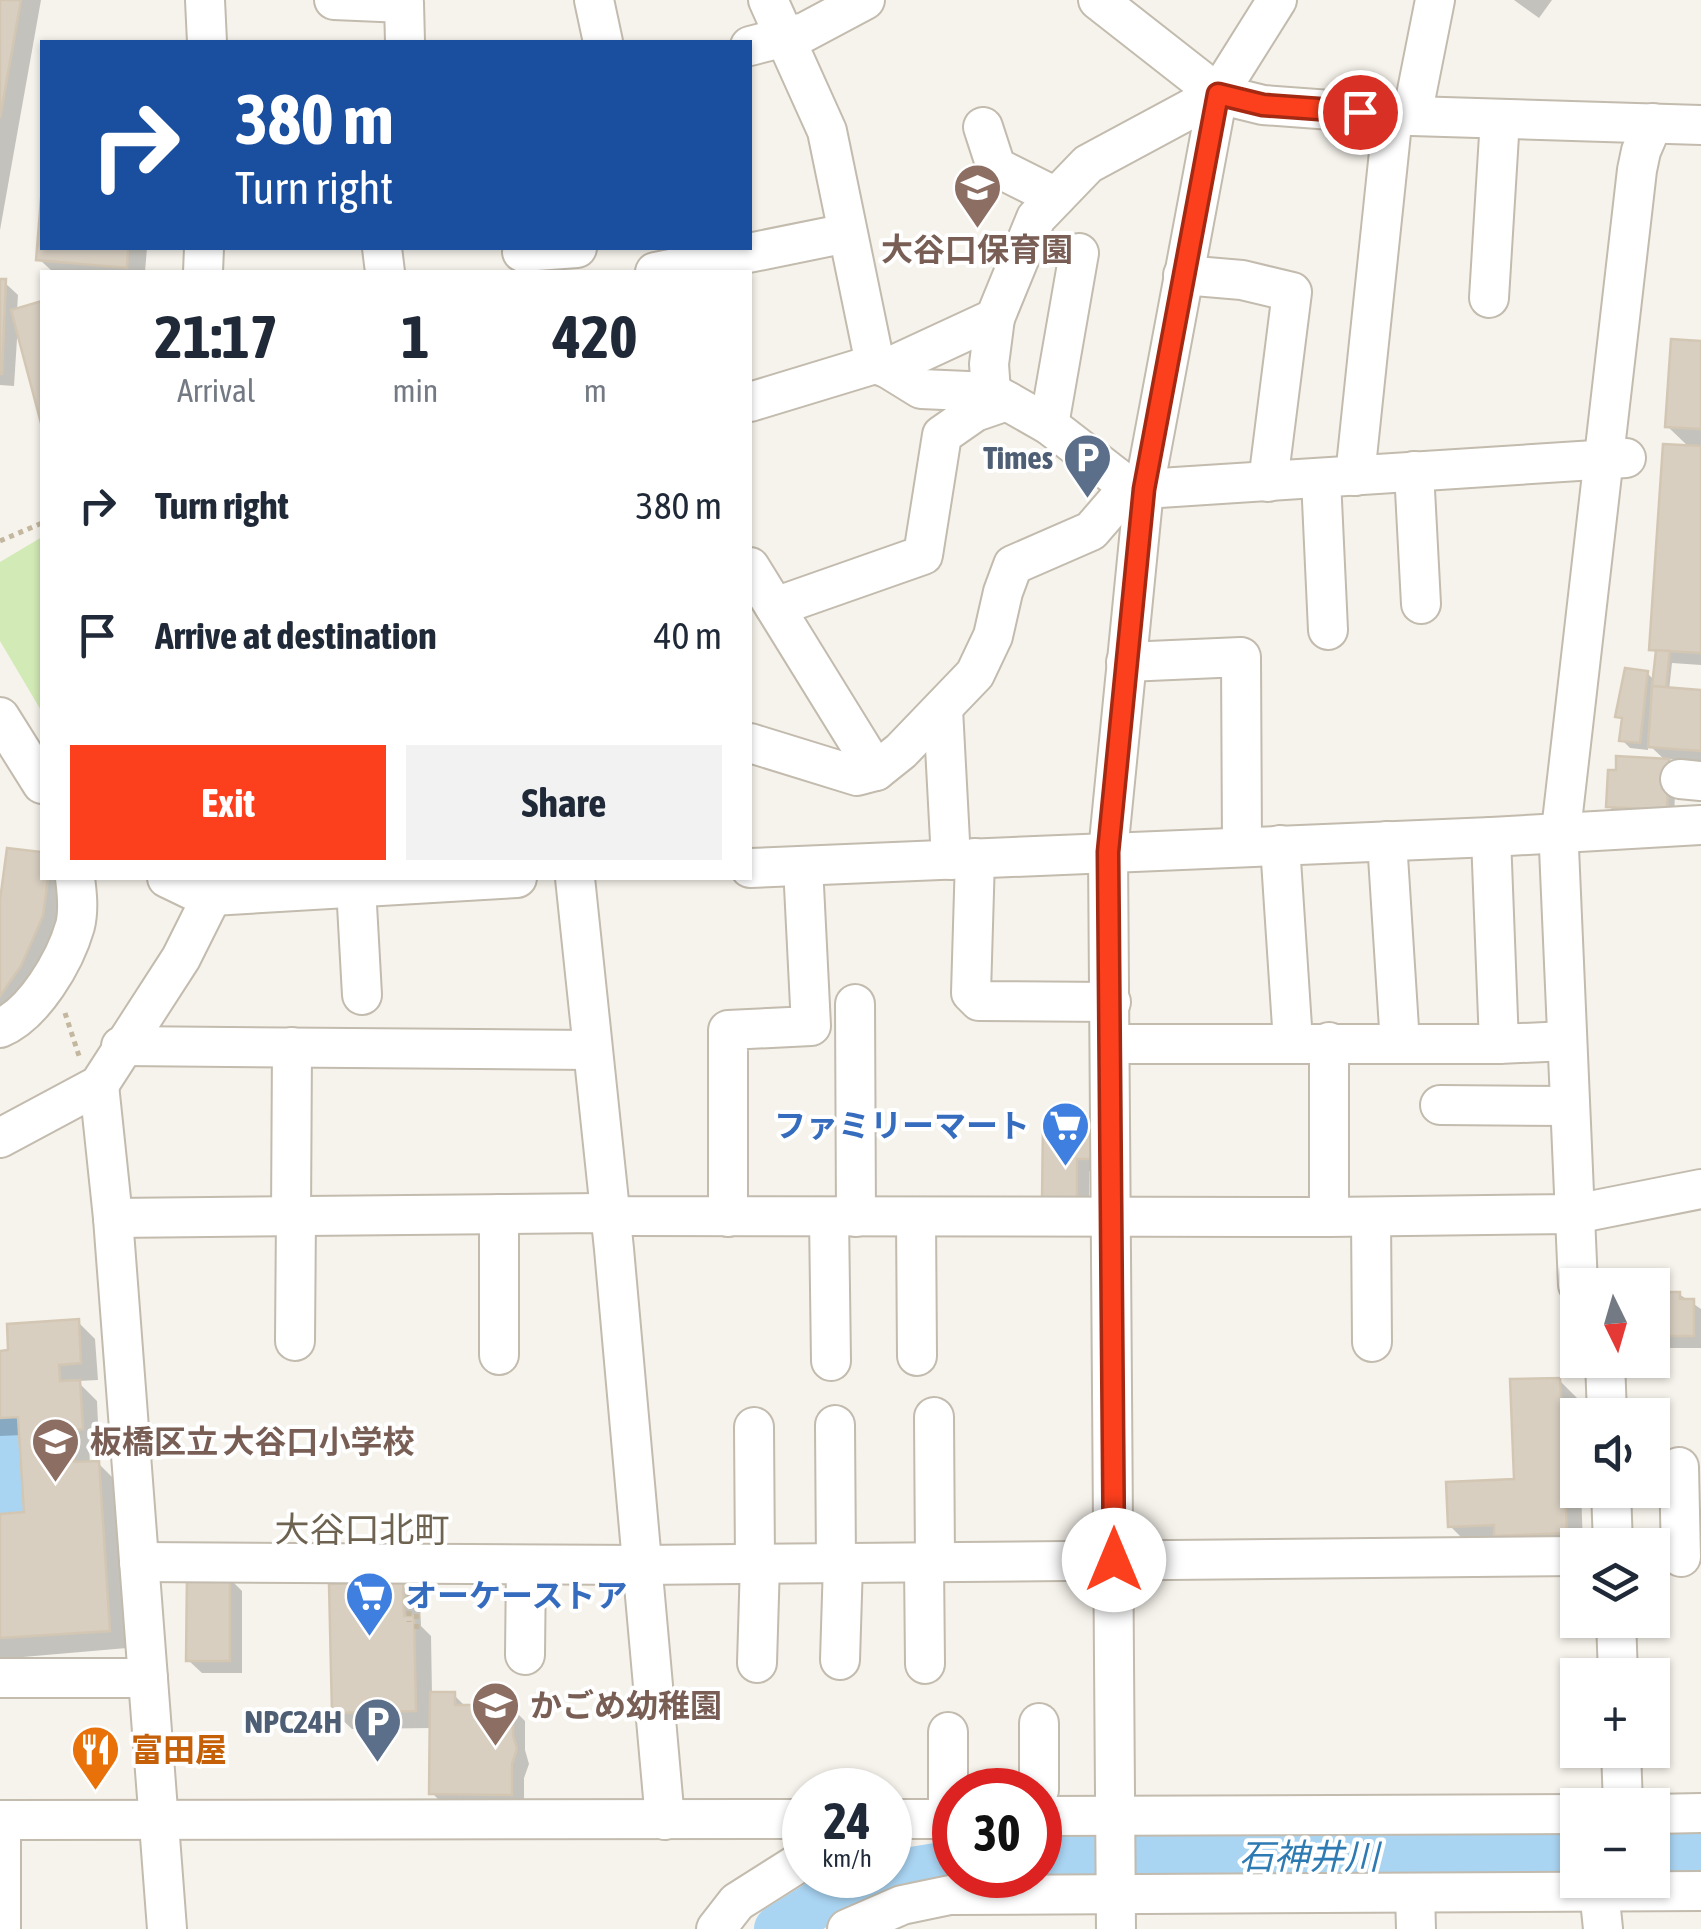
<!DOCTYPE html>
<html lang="en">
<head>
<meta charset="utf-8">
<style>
  body { margin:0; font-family:"Asap Condensed","Noto Sans JP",sans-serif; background:#f2f2f3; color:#1f2937; height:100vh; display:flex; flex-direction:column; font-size:38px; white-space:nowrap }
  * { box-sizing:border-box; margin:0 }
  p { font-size:32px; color:#747a83 }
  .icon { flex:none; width:55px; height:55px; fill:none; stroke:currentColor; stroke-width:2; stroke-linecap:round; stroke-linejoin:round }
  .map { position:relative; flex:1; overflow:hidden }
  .sheet { position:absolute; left:40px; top:270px; width:712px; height:610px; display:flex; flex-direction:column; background:#fff; border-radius:0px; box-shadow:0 2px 8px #0004 }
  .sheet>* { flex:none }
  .hud { position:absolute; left:40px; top:40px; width:712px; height:210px; border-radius:0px; box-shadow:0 2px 8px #0004; background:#1a4fa0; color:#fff; overflow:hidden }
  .needle { width:65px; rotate:175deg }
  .tools { position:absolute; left:1560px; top:1268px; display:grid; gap:20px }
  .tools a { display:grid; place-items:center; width:110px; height:110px; border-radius:0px; background:#fff; box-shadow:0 2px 8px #0004; font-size:50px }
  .speed { position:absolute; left:782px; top:1768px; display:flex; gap:20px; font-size:50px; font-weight:700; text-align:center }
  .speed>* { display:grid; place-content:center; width:130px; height:130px; border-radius:50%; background:#fff; box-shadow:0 2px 8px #0004; line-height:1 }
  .speed small { font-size:25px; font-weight:400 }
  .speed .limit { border:15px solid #d22; background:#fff; color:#111 }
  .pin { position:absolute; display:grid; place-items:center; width:85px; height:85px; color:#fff; margin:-42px; border:5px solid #fff; border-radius:50%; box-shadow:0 2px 10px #0007 }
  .me { position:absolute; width:110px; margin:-55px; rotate:0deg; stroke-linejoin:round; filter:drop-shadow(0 0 8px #0008) }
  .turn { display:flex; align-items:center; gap:35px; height:210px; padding:0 30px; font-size:45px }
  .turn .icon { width:130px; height:130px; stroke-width:2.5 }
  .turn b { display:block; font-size:70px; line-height:85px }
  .eta { display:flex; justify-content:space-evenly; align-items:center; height:170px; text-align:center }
  .eta b { font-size:60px; font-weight:700; line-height:70px }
  .action { display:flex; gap:20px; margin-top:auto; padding:20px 30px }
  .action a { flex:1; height:115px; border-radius:0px; background:#fc3f1d; color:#fff; font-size:40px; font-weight:700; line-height:115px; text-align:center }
  .action a+a { background:#f2f2f3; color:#1f2937 }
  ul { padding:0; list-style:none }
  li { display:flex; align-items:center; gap:30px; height:130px; padding:0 30px }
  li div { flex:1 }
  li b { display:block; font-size:38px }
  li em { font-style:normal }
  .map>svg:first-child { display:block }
  .green { fill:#d2eab5 }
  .water { fill:#a9d4f2 }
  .shadow { fill:#0003 }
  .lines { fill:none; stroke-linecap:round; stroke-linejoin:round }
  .river { stroke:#a9d4f2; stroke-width:48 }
  .building { fill:#d8cfc1; stroke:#d3c7b4; stroke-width:2.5 }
  .minor-casing { stroke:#c2bbae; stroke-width:42 }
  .path { stroke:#c4b79f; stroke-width:5; stroke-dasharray:5 5; stroke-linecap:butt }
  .minor { stroke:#fff; stroke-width:38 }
  .route-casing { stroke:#a42913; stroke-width:25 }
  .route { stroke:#fc3f1d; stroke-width:18 }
  .labels { text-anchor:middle; stroke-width:8; stroke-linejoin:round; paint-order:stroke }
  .education-label { font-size:32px; font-weight:bold; fill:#785e54; stroke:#fff; text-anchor:start }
  .service-label { font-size:32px; font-weight:bold; fill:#4e5e75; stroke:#fff; text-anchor:end }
  .shop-label { font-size:32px; font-weight:bold; fill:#366cbe; stroke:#fff; text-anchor:end }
  .food-label { font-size:32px; font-weight:bold; fill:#c56008; stroke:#fff; text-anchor:start }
  .neighbourhood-label { font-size:35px; fill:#6e6250; stroke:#fff }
  .water-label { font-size:35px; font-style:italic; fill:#2e7ab2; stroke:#fff }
</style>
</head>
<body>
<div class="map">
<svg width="1701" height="1929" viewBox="0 0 1701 1929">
  <rect width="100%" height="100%" fill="#f6f3ec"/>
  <path class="green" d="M 42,537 L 42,712 L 0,641 L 0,562 Z"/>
  <path class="water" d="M 18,1417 L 24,1512 L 0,1514 L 0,1418 Z"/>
  <g class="shadow">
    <path d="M 0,0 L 41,0 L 0,230 Z"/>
    <path d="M 1514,0 L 1552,0 L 1539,18 Z"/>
    <path d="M 42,216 L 42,248 L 147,248 L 145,272 L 53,272 L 39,259 Z"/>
    <path d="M 0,281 L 4,282 L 18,295 L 17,311 L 42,304 L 42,417 L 18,323 L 14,386 L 0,385 Z"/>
    <path d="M 1701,343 L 1701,665 L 1672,663 L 1669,690 L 1701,692 L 1701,762 L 1666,759 L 1676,770 L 1674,817 L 1617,815 L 1609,806 L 1666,761 L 1648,744 L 1648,750 L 1630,748 L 1622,740 L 1624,722 L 1618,716 L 1647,673 L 1655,681 L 1658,655 L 1652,649 L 1690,448 L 1667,426 Z"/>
    <path d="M 9,850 L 42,855 L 42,878 L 62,878 L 55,930 L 33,979 L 0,1022 L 0,915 Z"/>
    <path d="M 1092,1127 L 1105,1171 L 1089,1171 L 1089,1213 L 1044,1199 Z"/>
    <path d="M 1652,1294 L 1679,1294 L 1701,1309 L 1701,1348 L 1652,1348 Z"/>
    <path d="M 78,1322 L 95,1339 L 98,1380 L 77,1381 L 97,1401 L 99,1446 L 89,1446 L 90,1464 L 98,1463 L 116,1481 L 127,1648 L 0,1659 L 0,1516 L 27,1515 L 22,1435 L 0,1436 L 0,1353 Z"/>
    <path d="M 1559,1380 L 1577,1398 L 1578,1490 L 1581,1490 L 1583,1545 L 1468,1544 L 1450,1526 L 1516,1482 Z"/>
    <path d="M 229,1578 L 242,1591 L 242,1673 L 202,1673 L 188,1660 Z"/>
    <path d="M 402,1585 L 420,1603 L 421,1626 L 431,1636 L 432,1695 L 454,1695 L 466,1707 L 512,1708 L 525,1721 L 525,1750 L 529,1764 L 524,1778 L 524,1807 L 445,1806 L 432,1793 L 432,1728 L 352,1729 L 334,1712 Z"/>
  </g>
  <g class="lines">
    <g class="river">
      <path d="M 1652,1855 L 1701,1855"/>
      <path d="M 1040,1859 L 1578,1855"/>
      <path d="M 778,1929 L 842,1889 L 912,1871 L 955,1864"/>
    </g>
  </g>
  <g class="building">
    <path d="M 0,0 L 21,0 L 0,118 Z"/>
    <path d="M 42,187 L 42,248 L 128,248 L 127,268 L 36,260 Z"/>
    <path d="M 0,279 L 6,279 L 2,374 L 0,374 Z"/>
    <path d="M 42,301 L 42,427 L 11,310 Z"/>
    <path d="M 1671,339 L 1701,341 L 1701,429 L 1665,427 Z"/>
    <path d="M 1663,444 L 1701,446 L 1701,653 L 1649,650 Z"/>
    <path d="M 1656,650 L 1670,651 L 1666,688 L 1652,686 Z"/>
    <path d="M 1625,668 L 1648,671 L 1640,743 L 1619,741 L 1622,718 L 1615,717 Z"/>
    <path d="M 1652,686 L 1701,690 L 1701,751 L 1648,747 Z"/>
    <path d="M 1616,756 L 1669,759 L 1667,810 L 1606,807 L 1608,770 L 1616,770 Z"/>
    <path d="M 7,848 L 42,852 L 42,878 L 48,878 L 43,916 L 21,966 L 0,996 L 0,900 Z"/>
    <path d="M 1043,1124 L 1093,1125 L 1093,1159 L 1077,1159 L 1077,1201 L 1042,1200 Z"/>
    <path d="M 1652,1292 L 1680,1292 L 1680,1299 L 1694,1299 L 1694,1336 L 1652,1336 Z"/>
    <path d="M 79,1319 L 81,1363 L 59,1365 L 60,1381 L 80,1380 L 83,1429 L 72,1430 L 74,1462 L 99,1461 L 110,1631 L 0,1638 L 0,1514 L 24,1512 L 18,1417 L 0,1418 L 0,1351 L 8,1350 L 7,1324 Z"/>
    <path d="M 1560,1378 L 1567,1533 L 1494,1536 L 1494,1525 L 1448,1527 L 1446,1482 L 1514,1479 L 1510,1379 Z"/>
    <path d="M 187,1575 L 230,1576 L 230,1661 L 186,1661 Z"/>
    <path d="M 403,1582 L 404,1616 L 414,1616 L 416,1711 L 332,1713 L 329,1584 Z"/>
    <path d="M 430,1692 L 455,1692 L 455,1705 L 513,1705 L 513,1735 L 517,1749 L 512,1764 L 512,1795 L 429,1794 Z"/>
  </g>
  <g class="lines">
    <defs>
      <g id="minor">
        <path d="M 205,0 L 207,42"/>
        <path d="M 334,0 L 404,3 L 405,42"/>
        <path d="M 594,0 L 603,42"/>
        <path d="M 768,0 L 827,131 L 875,364"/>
        <path d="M 1098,0 L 1218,94 L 1263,105 L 1412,116 L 1701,125"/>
        <path d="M 750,46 L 805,32 L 865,0"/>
        <path d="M 1412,116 L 1435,0"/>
        <path d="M 983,127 L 996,167 L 1056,197"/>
        <path d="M 382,248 L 385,272"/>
        <path d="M 522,252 L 577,248"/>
        <path d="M 203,272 L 204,248"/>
        <path d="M 655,272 L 847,233"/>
        <path d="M 1183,275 L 1242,280 L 1292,292 L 1268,482"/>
        <path d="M 1489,298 L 1500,119"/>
        <path d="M 887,368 L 921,389 L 991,392 L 1049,425 L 1129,487 L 1144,489 L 1626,458"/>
        <path d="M 991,392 L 989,364 L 995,318"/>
        <path d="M 750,402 L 875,364 L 887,368 L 995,318 L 1036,218 L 1088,164 L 1218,94"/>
        <path d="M 1049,425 L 1079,253"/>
        <path d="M 1414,471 L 1421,604"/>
        <path d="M 1355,476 L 1393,114"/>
        <path d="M 1321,479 L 1328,630"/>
        <path d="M 750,567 L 876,771"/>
        <path d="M 775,607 L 923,555 L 942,435 L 975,412 L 1007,401"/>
        <path d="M 1126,662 L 1241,657 L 1242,847"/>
        <path d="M 943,709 L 951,860"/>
        <path d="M 0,717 L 42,784"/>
        <path d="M 750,743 L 857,776 L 876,771 L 901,751 L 975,674 L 993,636 L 1003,592 L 1013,565 L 1091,531 L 1129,487"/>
        <path d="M 1680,779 L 1701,781"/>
        <path d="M 1491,837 L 1499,1044"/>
        <path d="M 1387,841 L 1400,1044"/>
        <path d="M 1280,845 L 1293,1042"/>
        <path d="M 975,858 L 971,993 L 979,1001 L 1111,1002"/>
        <path d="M 750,868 L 1491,837 L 1701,825"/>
        <path d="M 167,878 L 196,892 L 212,896 L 517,878"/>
        <path d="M 575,878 L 614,1249 L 665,1820"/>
        <path d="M 356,887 L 362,995"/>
        <path d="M 855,1004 L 856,1217"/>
        <path d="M 0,1028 C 34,1014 65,961 75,926 C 79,910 77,893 75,878"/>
        <path d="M 1329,1042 L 1329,1217"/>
        <path d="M 1111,1044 L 1499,1044 L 1567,1041"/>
        <path d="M 121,1046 L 591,1050"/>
        <path d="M 99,1085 L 113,1218 L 167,1929"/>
        <path d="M 1440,1105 L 1570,1106"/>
        <path d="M 0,1138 L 99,1085 L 181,958 L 212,896"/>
        <path d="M 291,1216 L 292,1047"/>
        <path d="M 728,1217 L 728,1030 L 811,1026 L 803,866"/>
        <path d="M 829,1217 L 831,1361"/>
        <path d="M 916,1217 L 917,1356"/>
        <path d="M 1371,1217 L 1372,1342"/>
        <path d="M 113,1218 L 601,1213 L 626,1216 L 1329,1217 L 1575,1214 L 1701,1189"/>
        <path d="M 1578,1285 L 1559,848 L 1637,170 L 1641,151 L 1653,123"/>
        <path d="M 295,1341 L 296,1216"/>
        <path d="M 499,1355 L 499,1214"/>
        <path d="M 1605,1360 L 1607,1415"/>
        <path d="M 934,1417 L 935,1563"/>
        <path d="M 835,1425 L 836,1563"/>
        <path d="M 754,1427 L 755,1563"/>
        <path d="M 1679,1467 L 1681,1557"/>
        <path d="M 1611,1490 L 1613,1545"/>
        <path d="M 139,1562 L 641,1565 L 1578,1556"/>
        <path d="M 924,1562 L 925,1664"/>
        <path d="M 1616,1620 L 1618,1675"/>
        <path d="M 525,1655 L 526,1565"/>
        <path d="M 840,1660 L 843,1563"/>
        <path d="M 757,1663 L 760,1563"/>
        <path d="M 0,1678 L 148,1678"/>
        <path d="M 1621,1750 L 1623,1805"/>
        <path d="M 1039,1790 L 1039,1723"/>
        <path d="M 1652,1814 L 1701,1813"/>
        <path d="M 1040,1816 L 1578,1814"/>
        <path d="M 890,1819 L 948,1819 L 948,1732"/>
        <path d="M 0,1820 L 805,1819"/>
        <path d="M 1,1820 L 1,1929"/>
        <path d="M 1598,1880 L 1603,1929"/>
        <path d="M 1415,1894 L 1416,1929"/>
        <path d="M 716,1929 L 737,1902 L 805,1859"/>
        <path d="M 847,1929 L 902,1905 L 950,1895 L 1701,1891"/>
        <path d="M 1116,1929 L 1108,852 L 1144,489 L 1218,94 L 1277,0"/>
      </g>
    </defs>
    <use href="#minor" class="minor-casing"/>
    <g class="path">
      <path d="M 0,541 L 42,523"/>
      <path d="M 65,1013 L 80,1059"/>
      <path d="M 409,1591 L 409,1622"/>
      <path d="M 416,1594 L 417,1633"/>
    </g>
    <use href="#minor" class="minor"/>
  </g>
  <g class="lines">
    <defs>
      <path id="route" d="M 1114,1560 L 1108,852 L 1144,489 L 1218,94 L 1263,105 L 1360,112"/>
    </defs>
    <use href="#route" class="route-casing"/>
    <use href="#route" class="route"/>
  </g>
  <defs>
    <symbol id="school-pin" viewBox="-11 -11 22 30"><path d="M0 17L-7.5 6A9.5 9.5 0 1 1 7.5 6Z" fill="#8d6e63" stroke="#fff"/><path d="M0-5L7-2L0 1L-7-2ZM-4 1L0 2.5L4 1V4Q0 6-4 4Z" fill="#fff"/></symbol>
    <symbol id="parking-pin" viewBox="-11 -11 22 30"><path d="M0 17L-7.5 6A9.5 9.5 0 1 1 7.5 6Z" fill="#5c6f8a" stroke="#fff"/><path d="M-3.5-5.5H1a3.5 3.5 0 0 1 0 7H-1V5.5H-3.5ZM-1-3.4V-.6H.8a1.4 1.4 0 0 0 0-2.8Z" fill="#fff"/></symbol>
    <symbol id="supermarket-pin" viewBox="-11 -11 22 30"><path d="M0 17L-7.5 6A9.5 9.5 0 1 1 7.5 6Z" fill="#3f7fe0" stroke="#fff"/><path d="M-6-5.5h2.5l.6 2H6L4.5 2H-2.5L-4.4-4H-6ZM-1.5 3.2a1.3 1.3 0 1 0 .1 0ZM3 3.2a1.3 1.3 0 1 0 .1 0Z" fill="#fff"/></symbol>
    <symbol id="restaurant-pin" viewBox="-11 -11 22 30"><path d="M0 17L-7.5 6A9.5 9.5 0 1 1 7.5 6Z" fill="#e8710a" stroke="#fff"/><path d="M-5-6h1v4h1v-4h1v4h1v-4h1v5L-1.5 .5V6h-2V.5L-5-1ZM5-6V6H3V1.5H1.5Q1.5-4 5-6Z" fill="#fff"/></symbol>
  </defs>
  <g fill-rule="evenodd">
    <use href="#school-pin" x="950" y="160" width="55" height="75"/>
    <use href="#parking-pin" x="1060" y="430" width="55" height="75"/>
    <use href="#supermarket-pin" x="1038" y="1098" width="55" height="75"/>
    <use href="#school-pin" x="28" y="1414" width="55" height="75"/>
    <use href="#supermarket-pin" x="342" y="1568" width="55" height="75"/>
    <use href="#school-pin" x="468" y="1678" width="55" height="75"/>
    <use href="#parking-pin" x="350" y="1694" width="55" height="75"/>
    <use href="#restaurant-pin" x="68" y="1722" width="55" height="75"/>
  </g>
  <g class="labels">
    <g class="education-label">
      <text x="977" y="261" text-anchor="middle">大谷口保育園</text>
      <text x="90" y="1453">板橋区立 大谷口小学校</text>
      <text x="530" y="1717">かごめ幼稚園</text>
    </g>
    <g class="service-label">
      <text x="1053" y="469">Times</text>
      <text x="342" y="1733">NPC24H</text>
    </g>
    <g class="shop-label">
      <text x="1030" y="1137">ファミリーマート</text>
      <text x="405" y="1607" text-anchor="start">オーケーストア</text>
    </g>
    <g class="food-label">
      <text x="131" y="1761">富田屋</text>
    </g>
    <g class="neighbourhood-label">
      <text x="362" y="1542">大谷口北町</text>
    </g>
    <g class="water-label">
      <text x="1309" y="1869">石神井川</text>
    </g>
  </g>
</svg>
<div class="tools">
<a><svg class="needle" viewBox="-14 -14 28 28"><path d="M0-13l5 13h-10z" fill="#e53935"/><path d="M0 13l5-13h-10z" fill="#747a83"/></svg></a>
<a><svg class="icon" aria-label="sound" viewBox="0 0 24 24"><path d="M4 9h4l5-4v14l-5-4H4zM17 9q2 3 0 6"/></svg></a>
<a><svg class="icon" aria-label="layers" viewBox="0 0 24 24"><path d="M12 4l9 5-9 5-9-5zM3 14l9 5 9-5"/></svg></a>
<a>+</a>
<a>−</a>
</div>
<div class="speed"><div>24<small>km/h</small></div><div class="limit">30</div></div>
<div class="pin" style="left:1360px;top:112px;background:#d93025"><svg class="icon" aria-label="arrive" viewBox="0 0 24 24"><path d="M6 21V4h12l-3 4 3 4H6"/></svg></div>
<svg class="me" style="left:1114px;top:1560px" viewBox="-20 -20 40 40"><circle r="19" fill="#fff"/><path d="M0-13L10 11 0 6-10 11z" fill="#fc3f1d"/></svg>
<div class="hud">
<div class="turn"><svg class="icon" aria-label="right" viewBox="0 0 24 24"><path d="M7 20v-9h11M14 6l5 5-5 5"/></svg><div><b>380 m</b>Turn right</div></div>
</div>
<section class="sheet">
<div class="eta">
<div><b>21:17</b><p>Arrival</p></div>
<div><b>1</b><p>min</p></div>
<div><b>420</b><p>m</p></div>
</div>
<ul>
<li><svg class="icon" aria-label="right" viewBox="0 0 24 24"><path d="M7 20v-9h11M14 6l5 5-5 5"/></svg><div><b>Turn right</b></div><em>380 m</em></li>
<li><svg class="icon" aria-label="arrive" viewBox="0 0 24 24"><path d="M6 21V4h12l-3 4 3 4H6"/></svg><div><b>Arrive at destination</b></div><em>40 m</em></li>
</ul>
<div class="action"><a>Exit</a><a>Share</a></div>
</section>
</div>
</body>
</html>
